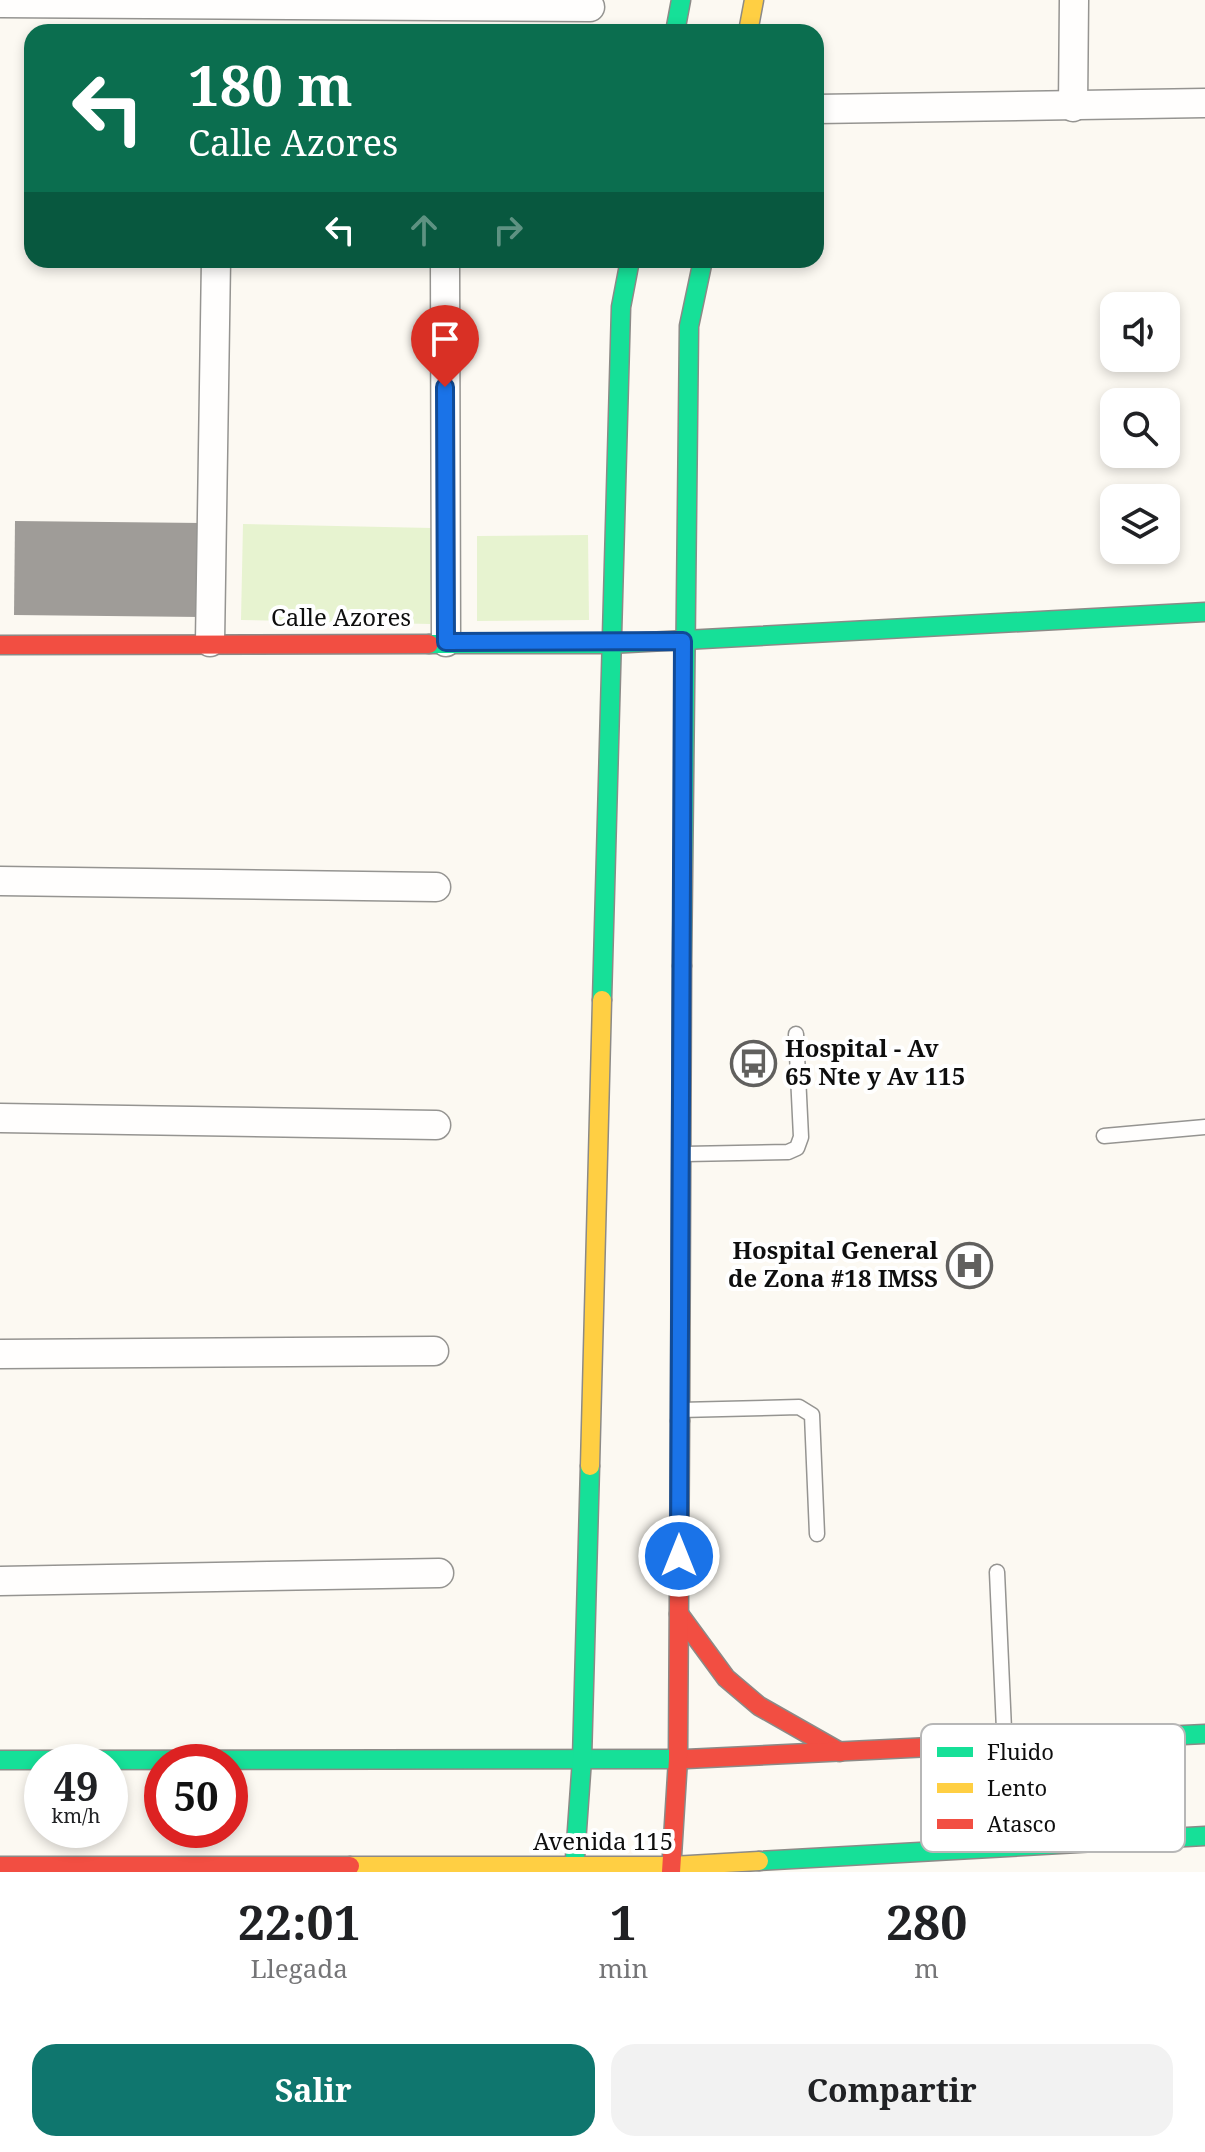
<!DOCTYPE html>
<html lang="es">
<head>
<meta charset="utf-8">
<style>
  body { margin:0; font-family:"Noto Serif",serif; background:#f2f2f2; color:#202124; height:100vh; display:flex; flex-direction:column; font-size:30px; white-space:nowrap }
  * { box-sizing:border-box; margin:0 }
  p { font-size:26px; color:#757577 }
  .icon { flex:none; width:44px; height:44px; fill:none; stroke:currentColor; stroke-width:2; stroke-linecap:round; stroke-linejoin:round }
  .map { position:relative; height:1872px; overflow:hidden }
  .sheet { display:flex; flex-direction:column; background:#fff; flex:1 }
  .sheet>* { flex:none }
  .guide { position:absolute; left:24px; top:24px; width:800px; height:244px; border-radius:24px; box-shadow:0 4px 12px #0003; background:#0b6e4f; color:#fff; overflow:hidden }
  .buttons { position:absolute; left:1100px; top:292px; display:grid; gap:16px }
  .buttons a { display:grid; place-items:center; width:80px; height:80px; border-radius:16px; background:#fff; box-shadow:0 4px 12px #0003; font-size:40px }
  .speed { position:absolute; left:24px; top:1744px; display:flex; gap:16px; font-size:40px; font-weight:700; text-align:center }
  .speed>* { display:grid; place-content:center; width:104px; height:104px; border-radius:50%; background:#fff; box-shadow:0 4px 12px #0003; line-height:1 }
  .speed small { font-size:20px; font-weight:400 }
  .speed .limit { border:12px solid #d22; background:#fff; color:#111 }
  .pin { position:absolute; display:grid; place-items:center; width:68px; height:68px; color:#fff; margin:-82px -34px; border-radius:50% 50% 50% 0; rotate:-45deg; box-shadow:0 0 8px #0007 }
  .pin .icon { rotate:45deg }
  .me { position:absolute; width:88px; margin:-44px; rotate:0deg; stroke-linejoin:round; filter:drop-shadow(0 0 6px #0008) }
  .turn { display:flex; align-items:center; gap:28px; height:168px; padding:0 32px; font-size:36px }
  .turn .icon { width:104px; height:104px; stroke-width:2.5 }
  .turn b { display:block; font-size:56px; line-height:68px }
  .lanes { display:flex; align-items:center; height:76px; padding:0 32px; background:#0003; justify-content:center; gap:40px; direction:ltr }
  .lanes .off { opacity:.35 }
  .eta { display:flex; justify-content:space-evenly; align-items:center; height:136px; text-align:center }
  .eta b { font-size:48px; font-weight:700; line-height:56px }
  .button { display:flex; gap:16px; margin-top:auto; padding:16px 32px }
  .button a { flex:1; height:92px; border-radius:24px; background:#0f766e; color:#fff; font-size:32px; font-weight:700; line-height:92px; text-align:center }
  .button a+a { background:#f2f2f2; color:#202124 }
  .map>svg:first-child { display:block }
  .green { fill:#e7f3d0 }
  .building { fill:#9f9c98 }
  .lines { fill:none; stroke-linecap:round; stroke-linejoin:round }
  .lane-casing { stroke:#959491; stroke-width:17 }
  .street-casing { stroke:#959491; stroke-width:31 }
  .fast-casing { stroke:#8c8a87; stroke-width:21 }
  .slow-casing { stroke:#8c8a87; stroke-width:21 }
  .jam-casing { stroke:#8c8a87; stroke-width:21 }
  .lane { stroke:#fffefd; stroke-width:14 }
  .street { stroke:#fffefd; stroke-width:28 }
  .fast { stroke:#16e098; stroke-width:18 }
  .slow { stroke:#ffcf43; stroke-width:18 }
  .jam { stroke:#f24e42; stroke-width:18 }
  .route-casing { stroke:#114b97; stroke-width:20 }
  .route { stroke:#1a73e8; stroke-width:14 }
  .labels { text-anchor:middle; stroke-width:8; stroke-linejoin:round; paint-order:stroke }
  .street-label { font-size:24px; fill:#0e0e0e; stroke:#fff }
  .poi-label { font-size:24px; font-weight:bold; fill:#0e0e0e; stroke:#fff; text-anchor:start }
  .key { fill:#fff; stroke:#b7b7b7; stroke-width:2 }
  .key-label { font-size:22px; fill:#0e0e0e }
</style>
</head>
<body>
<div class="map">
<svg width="1205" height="1872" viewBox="0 0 1205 1872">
  <rect width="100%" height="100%" fill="#fcf9f2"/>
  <g class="green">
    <path d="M 243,524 L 432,528 L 430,624 L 241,620 Z"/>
    <path d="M 588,535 L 589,620 L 477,621 L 477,536 Z"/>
  </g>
  <path class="building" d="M 15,521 L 202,523 L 201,617 L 14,615 Z"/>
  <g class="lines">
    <defs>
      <g id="lane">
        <path d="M 1104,1136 L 1205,1127"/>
        <path d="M 685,1154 L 788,1152 L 797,1148 L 801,1137 L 796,1034"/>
        <path d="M 680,1410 L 799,1407 L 812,1415 L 817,1534"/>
        <path d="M 997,1572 L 1009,1842"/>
      </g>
      <g id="street">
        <path d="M 0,3 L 590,7"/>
        <path d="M 1073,107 L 1074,0"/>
        <path d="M 816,109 L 1205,103"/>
        <path d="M 445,260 L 446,642"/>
        <path d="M 210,642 L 216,260"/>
        <path d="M 0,881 L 436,887"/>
        <path d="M 0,1118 L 436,1125"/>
        <path d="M 0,1354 L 434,1351"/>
        <path d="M 0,1581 L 439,1573"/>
      </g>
      <g id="fast">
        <path d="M 675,32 L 681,0"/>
        <path d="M 429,644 L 610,644 L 1205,612"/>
        <path d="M 682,966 L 689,326 L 703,260"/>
        <path d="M 602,1000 L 621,307 L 630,260"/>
        <path d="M 931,1747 L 1205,1734"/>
        <path d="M 0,1760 L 686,1759"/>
        <path d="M 759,1861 L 1205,1836"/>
        <path d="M 574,1872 L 582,1759 L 590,1466"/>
      </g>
      <g id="slow">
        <path d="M 748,32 L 754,0"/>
        <path d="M 680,1421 L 682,966"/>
        <path d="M 590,1466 L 602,1000"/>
        <path d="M 350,1866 L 672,1866 L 759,1861"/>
      </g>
      <g id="jam">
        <path d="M 0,645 L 429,644"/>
        <path d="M 679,1614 L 726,1678 L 759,1706 L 840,1752"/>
        <path d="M 686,1759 L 931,1747"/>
        <path d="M 0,1866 L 350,1866"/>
        <path d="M 671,1872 L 678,1759 L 680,1421"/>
      </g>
    </defs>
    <use href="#lane" class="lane-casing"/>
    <use href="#street" class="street-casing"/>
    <use href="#fast" class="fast-casing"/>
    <use href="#slow" class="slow-casing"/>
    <use href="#jam" class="jam-casing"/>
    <use href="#lane" class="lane"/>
    <use href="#street" class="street"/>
    <use href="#fast" class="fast"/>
    <use href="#slow" class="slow"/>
    <use href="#jam" class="jam"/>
  </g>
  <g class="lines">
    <defs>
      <path id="route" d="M 445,387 L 446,642 L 683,641 L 679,1556"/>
    </defs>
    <use href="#route" class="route-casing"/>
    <use href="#route" class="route"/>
  </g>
  <defs>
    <symbol id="bus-ring" viewBox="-11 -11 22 22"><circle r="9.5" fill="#fff" stroke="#61605e" stroke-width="1.5"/><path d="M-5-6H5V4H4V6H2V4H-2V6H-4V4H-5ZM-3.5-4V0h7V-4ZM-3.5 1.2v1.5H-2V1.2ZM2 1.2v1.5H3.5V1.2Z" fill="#61605e"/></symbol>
    <symbol id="hospital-ring" viewBox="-11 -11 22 22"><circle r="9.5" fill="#fff" stroke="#61605e" stroke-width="1.5"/><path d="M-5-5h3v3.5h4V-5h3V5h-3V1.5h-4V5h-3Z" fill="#61605e"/></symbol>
  </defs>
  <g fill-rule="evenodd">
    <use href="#bus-ring" x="728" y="1038" width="51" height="51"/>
    <use href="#hospital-ring" x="944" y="1240" width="51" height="51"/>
  </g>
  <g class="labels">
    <g class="street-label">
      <text x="341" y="626">Calle Azores</text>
      <text x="603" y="1850">Avenida 115</text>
    </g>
    <g class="poi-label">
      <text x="785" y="1057">Hospital - Av<tspan x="785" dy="28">65 Nte y Av 115</tspan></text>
      <text x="938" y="1259" text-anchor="end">Hospital General<tspan x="938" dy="28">de Zona #18 IMSS</tspan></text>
    </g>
  </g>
  <rect x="921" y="1724" width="264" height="128" rx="12" class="key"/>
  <rect x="937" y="1747" width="36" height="10" fill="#16e098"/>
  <rect x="937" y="1783" width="36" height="10" fill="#ffcf43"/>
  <rect x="937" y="1819" width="36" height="10" fill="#f24e42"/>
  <g class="key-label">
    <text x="987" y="1760">Fluido</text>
    <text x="987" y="1796">Lento</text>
    <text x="987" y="1832">Atasco</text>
  </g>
</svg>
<div class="buttons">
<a><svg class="icon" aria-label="sound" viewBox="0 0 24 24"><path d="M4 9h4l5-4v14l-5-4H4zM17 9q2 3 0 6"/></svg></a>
<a><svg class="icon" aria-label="search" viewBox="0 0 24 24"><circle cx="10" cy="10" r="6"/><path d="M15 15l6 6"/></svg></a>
<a><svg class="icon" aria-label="layers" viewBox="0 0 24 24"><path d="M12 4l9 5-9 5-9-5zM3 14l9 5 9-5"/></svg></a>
</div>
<div class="speed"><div>49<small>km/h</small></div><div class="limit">50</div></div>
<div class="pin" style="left:445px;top:387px;background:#d93025"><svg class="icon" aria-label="arrive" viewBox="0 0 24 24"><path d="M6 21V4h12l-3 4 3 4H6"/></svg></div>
<svg class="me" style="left:679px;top:1556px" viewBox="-20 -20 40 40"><circle r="17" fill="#1a73e8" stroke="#fff" stroke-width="3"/><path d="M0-11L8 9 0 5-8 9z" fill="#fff"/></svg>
<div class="guide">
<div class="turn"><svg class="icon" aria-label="left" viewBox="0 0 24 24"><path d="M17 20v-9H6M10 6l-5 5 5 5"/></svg><div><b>180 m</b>Calle Azores</div></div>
<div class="lanes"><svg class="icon" aria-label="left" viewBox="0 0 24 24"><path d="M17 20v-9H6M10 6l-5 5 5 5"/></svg><svg class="icon off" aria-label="ahead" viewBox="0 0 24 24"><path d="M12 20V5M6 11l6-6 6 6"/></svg><svg class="icon off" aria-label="right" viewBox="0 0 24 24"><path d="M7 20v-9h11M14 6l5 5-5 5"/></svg></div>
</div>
</div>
<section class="sheet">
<div class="eta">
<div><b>22:01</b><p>Llegada</p></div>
<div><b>1</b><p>min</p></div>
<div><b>280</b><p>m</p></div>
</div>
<div class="button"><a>Salir</a><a>Compartir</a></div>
</section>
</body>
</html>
